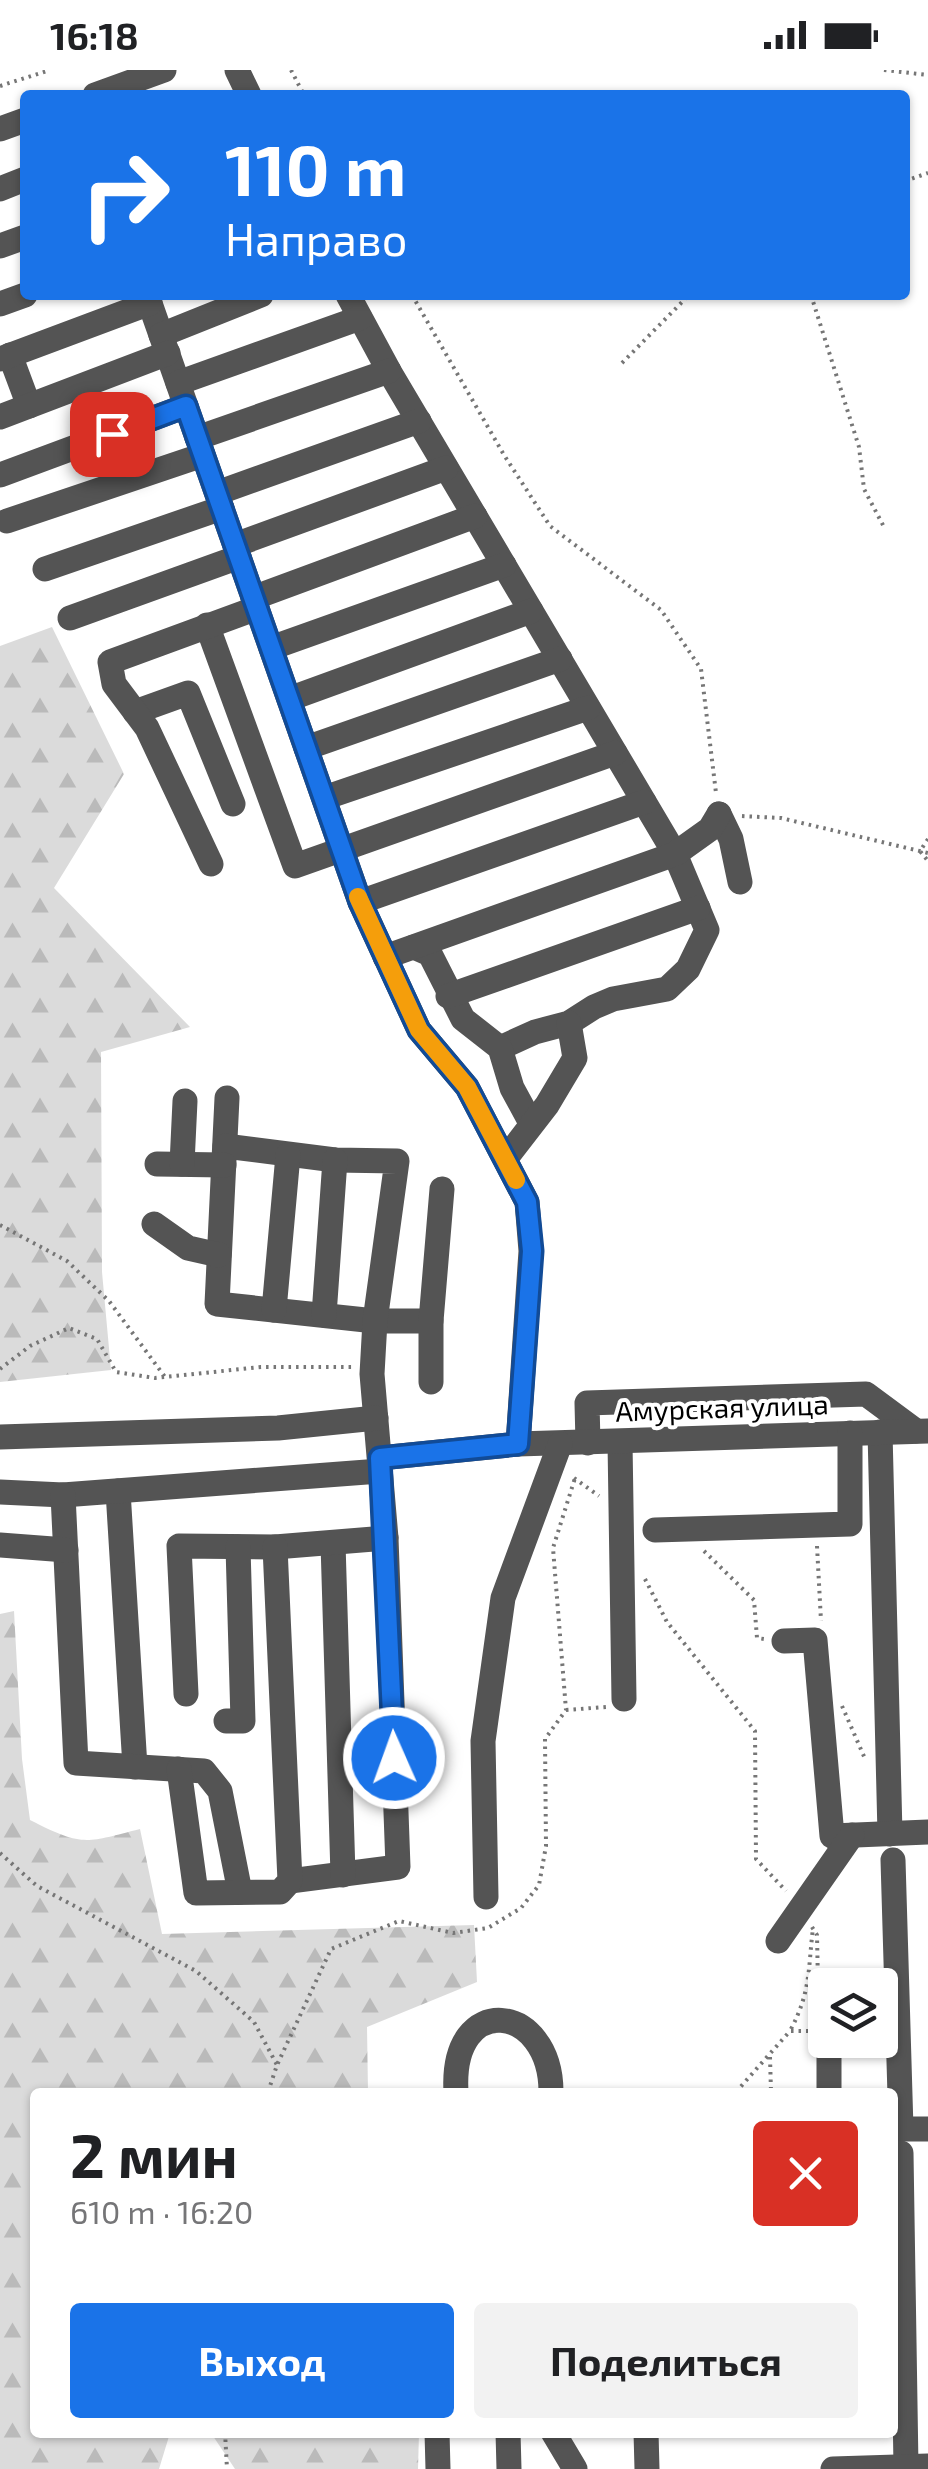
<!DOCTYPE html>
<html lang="ru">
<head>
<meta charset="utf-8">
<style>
  body { margin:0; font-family:"Exo 2",sans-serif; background:#f2f2f2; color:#202124; height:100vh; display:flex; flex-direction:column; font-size:38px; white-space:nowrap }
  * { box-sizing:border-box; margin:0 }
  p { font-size:32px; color:#757577 }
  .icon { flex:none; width:55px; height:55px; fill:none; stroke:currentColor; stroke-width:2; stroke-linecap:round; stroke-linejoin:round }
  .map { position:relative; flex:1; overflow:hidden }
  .sheet { position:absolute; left:30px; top:2018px; width:868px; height:350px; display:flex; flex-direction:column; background:#fff; border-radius:10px; box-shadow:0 2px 8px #0004 }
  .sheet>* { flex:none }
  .guide { position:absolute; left:20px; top:20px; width:890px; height:210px; border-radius:10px; box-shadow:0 2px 8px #0004; background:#1a73e8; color:#fff; overflow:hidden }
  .controls { position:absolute; left:808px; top:1898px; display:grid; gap:20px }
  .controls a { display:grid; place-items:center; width:90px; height:90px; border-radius:10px; background:#fff; box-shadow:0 2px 8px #0004; font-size:50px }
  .pin { position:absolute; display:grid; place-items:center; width:85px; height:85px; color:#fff; margin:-42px; border-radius:20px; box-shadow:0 5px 15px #0006 }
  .me { position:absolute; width:110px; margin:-55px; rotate:358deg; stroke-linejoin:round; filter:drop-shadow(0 0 8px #0008) }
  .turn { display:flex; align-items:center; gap:35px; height:210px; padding:0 40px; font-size:45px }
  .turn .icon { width:130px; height:130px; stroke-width:2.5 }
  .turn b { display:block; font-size:70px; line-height:85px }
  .round { display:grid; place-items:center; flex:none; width:105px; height:105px; border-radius:10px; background:#f2f2f2 }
  .headline { display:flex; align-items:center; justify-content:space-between; height:170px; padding:0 40px }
  h1 { font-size:60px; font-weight:700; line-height:75px }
  .primary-button { display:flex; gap:20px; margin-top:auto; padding:20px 40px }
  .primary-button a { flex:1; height:115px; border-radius:10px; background:#1a73e8; color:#fff; font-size:40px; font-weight:700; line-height:115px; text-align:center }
  .primary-button a+a { background:#f2f2f2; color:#202124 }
  .status { display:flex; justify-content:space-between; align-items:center; height:70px; padding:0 50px; background:#fff; direction:ltr }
  .status svg { height:28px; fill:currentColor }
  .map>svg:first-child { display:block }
  .forest { fill:url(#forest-firs) }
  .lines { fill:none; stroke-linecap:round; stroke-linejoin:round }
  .path { stroke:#767676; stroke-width:4; stroke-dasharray:2.5 5; stroke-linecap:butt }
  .minor { stroke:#545454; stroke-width:25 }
  .route-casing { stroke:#114b97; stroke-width:25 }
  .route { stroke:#1a73e8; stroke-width:18 }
  .slow { stroke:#f59e0b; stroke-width:18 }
  .labels { text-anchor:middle; stroke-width:8; stroke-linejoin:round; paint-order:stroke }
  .street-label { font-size:28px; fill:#000; stroke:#fff }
</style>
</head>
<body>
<div class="status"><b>16:18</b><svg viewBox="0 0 49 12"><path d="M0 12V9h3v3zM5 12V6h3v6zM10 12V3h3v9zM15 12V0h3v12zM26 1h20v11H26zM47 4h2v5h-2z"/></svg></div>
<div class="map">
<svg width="928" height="2399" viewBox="0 0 928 2399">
  <defs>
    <pattern id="forest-firs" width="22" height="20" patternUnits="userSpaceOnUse" patternTransform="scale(2.5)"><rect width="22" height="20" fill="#dbdbdb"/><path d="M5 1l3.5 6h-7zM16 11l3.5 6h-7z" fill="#bababa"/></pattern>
  </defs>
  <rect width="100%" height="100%" fill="#fff"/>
  <g class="forest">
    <path d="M 52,557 L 124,704 L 54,818 L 190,957 L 101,982 L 102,1202 L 111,1300 L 0,1312 L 0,576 Z"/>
    <path d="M 14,1541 L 22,1689 L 30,1750 C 83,1777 85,1773 140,1759 L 162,1864 L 474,1855 L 477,1912 L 367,1957 L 368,2022 L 35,2022 L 35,2362 L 170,2363 L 159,2399 L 0,2399 L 0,1544 Z"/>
    <path d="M 211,2363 L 419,2363 L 418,2399 L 235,2399 Z"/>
  </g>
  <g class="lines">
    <g class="path">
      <path d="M 291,0 L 304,25"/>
      <path d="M 884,0 L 928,5"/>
      <path d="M 0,16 L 50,0"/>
      <path d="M 905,111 L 928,103"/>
      <path d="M 412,225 L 504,385 L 550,456 L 661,540 L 701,599 L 716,723"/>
      <path d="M 811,225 L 859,377 L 864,419 L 884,457"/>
      <path d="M 622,293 L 689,225"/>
      <path d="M 742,746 L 781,748 L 928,783"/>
      <path d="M 928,769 L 920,781 L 928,791"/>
      <path d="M 0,1155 L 67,1191 L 109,1231 L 165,1307"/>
      <path d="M 0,1299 L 30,1276 L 69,1258 L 97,1269 L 116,1302 L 155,1308 L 261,1297 L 352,1297"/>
      <path d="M 574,1408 L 599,1426"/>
      <path d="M 817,1476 L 821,1551"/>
      <path d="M 704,1481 L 754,1530 L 757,1568 L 764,1569"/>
      <path d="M 645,1509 L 667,1552 L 755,1661 L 756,1789 L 786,1821"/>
      <path d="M 842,1636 L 866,1691"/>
      <path d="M 566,1640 L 606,1637"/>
      <path d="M 0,1783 L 37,1816 L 196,1901 L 254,1952 L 277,1995"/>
      <path d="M 812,1857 L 817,1865 L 818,1915 L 825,1948"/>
      <path d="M 791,1959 C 811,1921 808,1899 813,1858"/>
      <path d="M 770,1987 L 771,2022"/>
      <path d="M 268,2022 L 277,1995 L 331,1879 L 399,1851 L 453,1863 L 488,1858 L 521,1838 L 539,1815 L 546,1776 L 545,1669 L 566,1640 L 553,1478 L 575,1408"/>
      <path d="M 736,2022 L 790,1961 L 825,1961"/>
      <path d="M 225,2362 L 227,2399"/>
    </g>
    <g class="minor">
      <path d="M 237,0 L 249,25"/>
      <path d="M 95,25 L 164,0"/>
      <path d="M 0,59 L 25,50"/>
      <path d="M 0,119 L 25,109"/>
      <path d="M 0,176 L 25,167"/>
      <path d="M 147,225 L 360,832 L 419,960 L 467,1017 L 527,1132 L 531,1181 L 518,1374"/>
      <path d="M 348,225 L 389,301 L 675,784 L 707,860 L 688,899 L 667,919 L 613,929 L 594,937 L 569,953 L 535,962 L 500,978"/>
      <path d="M 0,234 L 25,225"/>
      <path d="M 161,265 L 261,225"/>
      <path d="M 10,285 L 29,336"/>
      <path d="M 0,289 L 150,233"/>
      <path d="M 178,313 L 360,248"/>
      <path d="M 0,347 L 168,283"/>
      <path d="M 197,368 L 389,301"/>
      <path d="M 0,405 L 186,336"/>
      <path d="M 217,423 L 419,351"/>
      <path d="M 7,451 L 203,385"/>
      <path d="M 235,475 L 446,398"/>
      <path d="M 45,499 L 222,438"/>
      <path d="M 253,528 L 475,446"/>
      <path d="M 70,548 L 239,487"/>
      <path d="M 207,555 L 295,796 L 615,683"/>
      <path d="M 271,578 L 504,495"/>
      <path d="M 289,629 L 531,541"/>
      <path d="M 135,642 L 188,623 L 233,734"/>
      <path d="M 306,678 L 560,589"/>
      <path d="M 324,728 L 588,638"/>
      <path d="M 719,744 L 731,769 L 740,812"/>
      <path d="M 211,794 L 147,658 L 114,614 L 110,592 L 257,538"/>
      <path d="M 360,832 L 644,732"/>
      <path d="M 414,877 L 430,884 L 463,949 L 500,978 L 512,1018 L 531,1053"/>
      <path d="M 385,887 L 675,784 L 710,759 L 719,744"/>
      <path d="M 448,926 L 698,838"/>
      <path d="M 227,1028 L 217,1234 L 375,1251 L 431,1251"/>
      <path d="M 225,1076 L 335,1090 L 397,1091 L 375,1251 L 372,1304 L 386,1468 L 398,1797 L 290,1811"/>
      <path d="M 506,1088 L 547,1035 L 575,988 L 569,953"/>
      <path d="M 157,1094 L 224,1095"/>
      <path d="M 182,1094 L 185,1031"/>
      <path d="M 154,1154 L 188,1178 L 219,1185"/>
      <path d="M 274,1240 L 288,1085"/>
      <path d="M 324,1245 L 335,1090"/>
      <path d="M 431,1312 L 431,1251 L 442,1119"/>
      <path d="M 880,1362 L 890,1764"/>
      <path d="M 0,1367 L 278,1358 L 376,1348"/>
      <path d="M 620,1372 L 624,1629"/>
      <path d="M 588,1373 L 587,1333 L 866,1324 L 916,1361"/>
      <path d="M 380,1388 L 518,1374 L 928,1361"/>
      <path d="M 118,1421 L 135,1697"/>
      <path d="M 0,1422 L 63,1425 L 380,1401"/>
      <path d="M 63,1425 L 76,1693 L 204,1701 L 220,1721 L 240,1822"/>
      <path d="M 655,1460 L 850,1454 L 850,1363"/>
      <path d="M 333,1473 L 343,1805"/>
      <path d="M 0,1475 L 66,1480"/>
      <path d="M 784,1571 L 815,1570 L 832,1766 L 928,1762"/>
      <path d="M 186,1624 L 179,1476 L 275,1477 L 386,1468"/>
      <path d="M 226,1651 L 243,1651 L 238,1477"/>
      <path d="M 179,1699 L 196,1823 L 280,1822 L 290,1811 L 275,1477"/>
      <path d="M 893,1790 L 901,2059 L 928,2059"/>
      <path d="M 486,1827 L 483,1671 L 503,1528 L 560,1374"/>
      <path d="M 778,1871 L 852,1765"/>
      <path d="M 829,1983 L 829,2022"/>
      <path d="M 456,2022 C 450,1920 551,1933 551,2022"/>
      <path d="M 901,2083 L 906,2397"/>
      <path d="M 437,2362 L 438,2399"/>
      <path d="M 508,2362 L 509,2399"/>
      <path d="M 553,2362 L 575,2399"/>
      <path d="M 646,2362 L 647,2399"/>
      <path d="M 833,2399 L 928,2396"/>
    </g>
  </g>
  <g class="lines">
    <defs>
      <path id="route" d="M 112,364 L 186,336 L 360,832 L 419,960 L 467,1017 L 527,1132 L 532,1181 L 518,1374 L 380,1388 L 394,1688"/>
    </defs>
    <use href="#route" class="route-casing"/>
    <use href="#route" class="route"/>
    <path class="slow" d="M 358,827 L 419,960 L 467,1017 L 516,1110"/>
  </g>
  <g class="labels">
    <g class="street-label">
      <text transform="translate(722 1338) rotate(-2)" y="10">Амурская улица</text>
    </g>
  </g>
</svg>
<div class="controls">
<a><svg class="icon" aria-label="layers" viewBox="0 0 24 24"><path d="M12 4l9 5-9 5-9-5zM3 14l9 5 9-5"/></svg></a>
</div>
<div class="pin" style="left:112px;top:364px;background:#d93025"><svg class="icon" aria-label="arrive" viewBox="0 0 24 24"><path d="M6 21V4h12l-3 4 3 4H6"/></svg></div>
<svg class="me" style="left:394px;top:1688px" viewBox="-20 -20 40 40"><circle r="17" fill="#1a73e8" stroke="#fff" stroke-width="3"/><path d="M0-11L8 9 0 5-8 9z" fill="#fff"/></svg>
<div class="guide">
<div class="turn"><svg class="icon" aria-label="right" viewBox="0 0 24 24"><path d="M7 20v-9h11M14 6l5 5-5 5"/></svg><div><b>110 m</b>Направо</div></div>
</div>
<section class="sheet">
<div class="headline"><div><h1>2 мин</h1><p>610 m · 16:20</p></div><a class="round" style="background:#d93025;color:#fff"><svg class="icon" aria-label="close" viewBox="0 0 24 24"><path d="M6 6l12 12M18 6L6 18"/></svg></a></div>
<div class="primary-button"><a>Выход</a><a>Поделиться</a></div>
</section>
</div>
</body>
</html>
